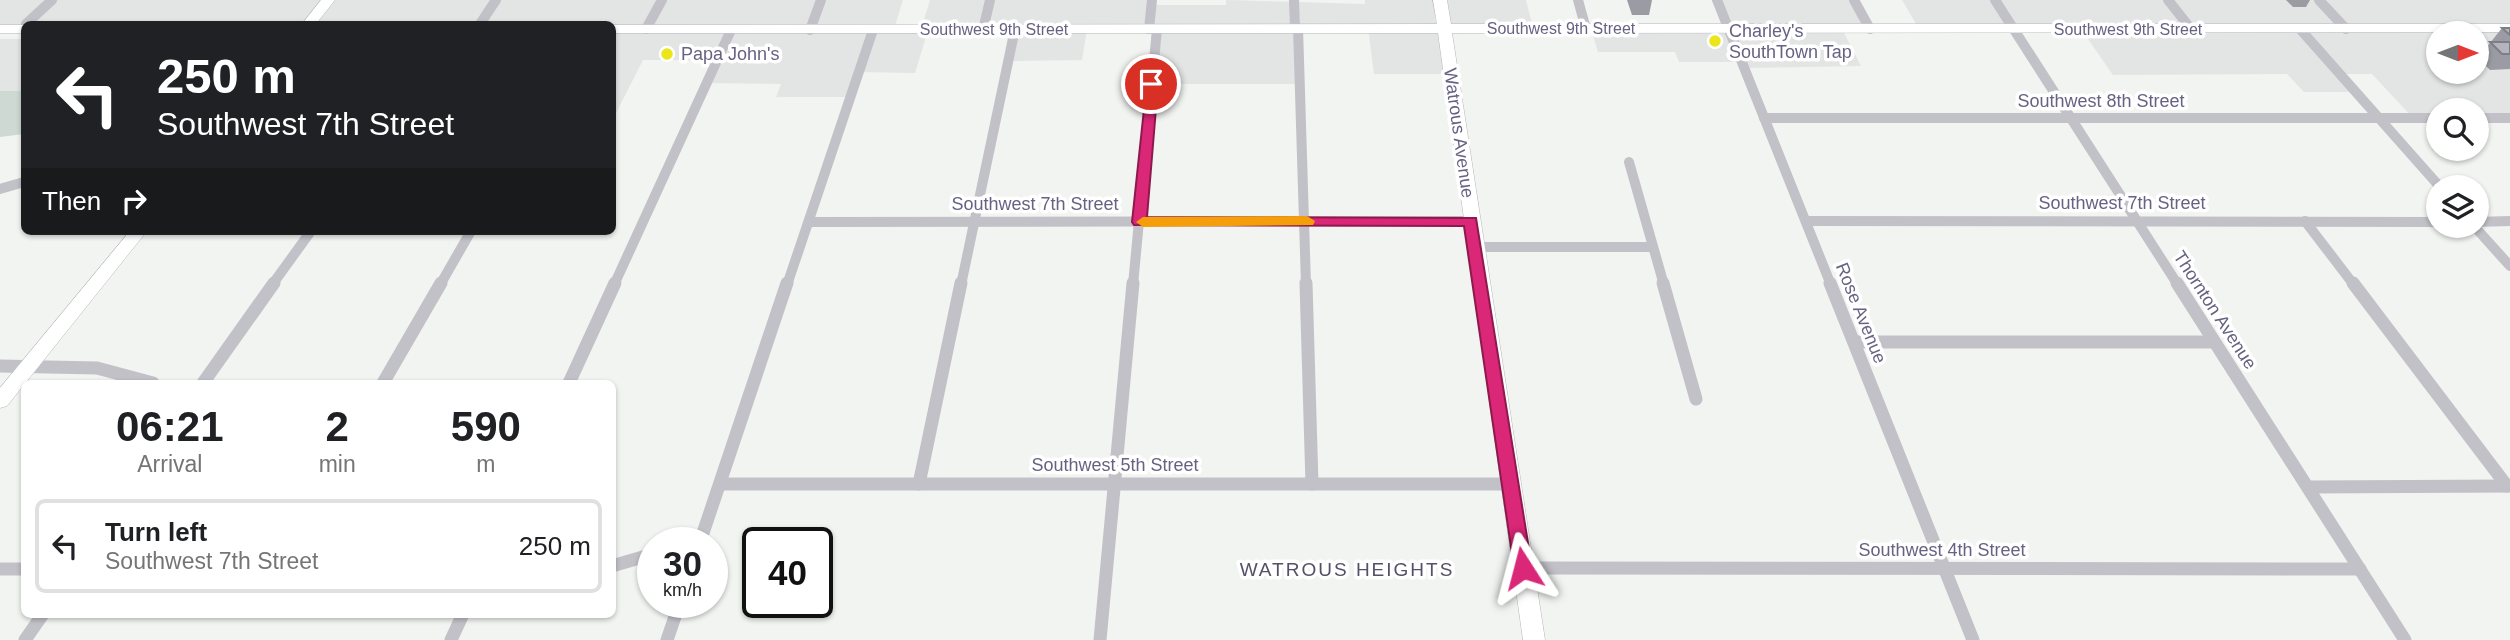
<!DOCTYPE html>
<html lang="en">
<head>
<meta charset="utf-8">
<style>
  body { margin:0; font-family:Arial,sans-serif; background:#f6f6f6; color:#202124; height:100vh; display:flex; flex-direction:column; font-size:26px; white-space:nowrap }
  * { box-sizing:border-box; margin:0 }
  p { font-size:23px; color:#757577 }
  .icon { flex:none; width:38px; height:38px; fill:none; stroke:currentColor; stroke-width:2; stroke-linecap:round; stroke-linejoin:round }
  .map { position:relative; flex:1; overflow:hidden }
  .sheet { position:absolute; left:21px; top:380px; width:595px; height:238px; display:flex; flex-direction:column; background:#fff; border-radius:10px; box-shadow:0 2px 5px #0004 }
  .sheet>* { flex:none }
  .guide { position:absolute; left:21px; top:21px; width:595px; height:214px; border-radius:10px; box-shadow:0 2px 5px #0004; background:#202124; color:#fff; overflow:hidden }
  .needle { width:46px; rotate:90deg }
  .tools { position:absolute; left:2426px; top:21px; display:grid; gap:14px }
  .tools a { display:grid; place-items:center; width:63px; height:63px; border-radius:50%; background:#fff; box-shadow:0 2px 5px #0004; font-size:35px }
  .speed { position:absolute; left:637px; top:527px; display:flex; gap:14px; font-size:35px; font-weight:700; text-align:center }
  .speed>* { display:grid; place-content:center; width:91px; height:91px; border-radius:50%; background:#fff; box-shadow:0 2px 5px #0004; line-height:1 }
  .speed small { font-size:18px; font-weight:400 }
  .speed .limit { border:4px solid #111; border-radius:10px; background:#fff; color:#111 }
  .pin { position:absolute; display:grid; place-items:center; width:60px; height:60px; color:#fff; margin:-30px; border:4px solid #fff; border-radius:50%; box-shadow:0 2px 7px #0007 }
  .me { position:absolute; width:77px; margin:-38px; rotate:351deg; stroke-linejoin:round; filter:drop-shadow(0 0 5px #0008) }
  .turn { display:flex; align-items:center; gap:24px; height:147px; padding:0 21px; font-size:32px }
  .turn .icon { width:91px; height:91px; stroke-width:2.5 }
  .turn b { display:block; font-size:49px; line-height:60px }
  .then { display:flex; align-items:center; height:66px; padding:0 21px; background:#0003; gap:14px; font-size:26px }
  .eta { display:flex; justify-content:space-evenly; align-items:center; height:119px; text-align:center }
  .eta b { font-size:42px; font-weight:600; line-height:49px }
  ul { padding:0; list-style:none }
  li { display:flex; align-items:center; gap:21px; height:94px; margin:0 14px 10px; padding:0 7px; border:4px solid #e0e0e0; border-radius:10px }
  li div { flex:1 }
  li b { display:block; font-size:26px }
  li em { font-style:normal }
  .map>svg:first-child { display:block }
  .built { fill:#e2e5e4; fill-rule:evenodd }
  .green { fill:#cfd9d3 }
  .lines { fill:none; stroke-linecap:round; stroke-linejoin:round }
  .secondary-casing { stroke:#b7b6be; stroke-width:1 }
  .street-far1 { stroke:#c2c1c8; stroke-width:10 }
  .street { stroke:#c2c1c8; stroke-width:13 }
  .secondary { fill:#fff; fill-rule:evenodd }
  .wall { fill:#9b9ba3 }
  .building { fill:#b4b4be; stroke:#7e7e85; stroke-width:2 }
  .route { fill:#db2777; stroke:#8e194d; stroke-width:2 }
  .slow { fill:#f59e0b }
  .poi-dot { fill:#eae61a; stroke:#fff; stroke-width:2.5 }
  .labels { text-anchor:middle; stroke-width:7; stroke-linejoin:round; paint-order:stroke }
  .far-street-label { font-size:16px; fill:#686282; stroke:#fff }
  .poi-label { font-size:18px; fill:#686282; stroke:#fff; text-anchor:start }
  .street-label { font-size:18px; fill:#686282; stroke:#fff }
  .neighbourhood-label { font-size:19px; letter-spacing:2px; fill:#545067; stroke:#fff }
</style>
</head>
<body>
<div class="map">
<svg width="2510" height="640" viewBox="0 0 2510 640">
  <rect width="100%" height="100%" fill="#f1f4f0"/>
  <g class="built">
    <path d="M 0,0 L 903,0 L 894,29 L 921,30 L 930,0 L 1152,0 L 1152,5 L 1226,5 L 1226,0 L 1365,4 L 1365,0 L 1526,0 L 1533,28 L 1446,28 L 1451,74 L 1374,74 L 1368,28 L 1299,28 L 1300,84 L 1151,84 L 1157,29 L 1087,29 L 1082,60 L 1009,61 L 1015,30 L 928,30 L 915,73 L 859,72 L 850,97 L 776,97 L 781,84 L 706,83 L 716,60 L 643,60 L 613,119 L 612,24 L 24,24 L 0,29 Z"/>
    <path d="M 1717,0 L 1854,0 L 1870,29 L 1842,29 L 1861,66 L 1744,68 L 1741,62 L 1679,62 L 1675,52 L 1598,52 L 1591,29 L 1728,29 Z"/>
    <path d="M 1902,0 L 2510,0 L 2510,118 L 2476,118 L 2476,110 L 2438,110 L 2438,118 L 2413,118 L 2372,74 L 2340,74 L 2355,92 L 2304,92 L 2287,74 L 2113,75 L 2081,29 L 1919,29 ZM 2438,33 L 2476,33 L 2476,72 L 2438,72 Z"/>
    <rect x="0" y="39" width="24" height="52"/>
  </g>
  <path class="green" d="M 0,91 L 24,91 L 24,134 L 0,137 Z"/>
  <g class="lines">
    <defs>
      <g id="secondary">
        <path d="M 321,0 L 335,0 L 316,24 L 302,24 Z"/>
        <path d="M 1433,0 L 1447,0 L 1451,24 L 2510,24 L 2510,32 L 1452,33 L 1545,640 L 1523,640 L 1438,33 L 612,33 L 612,25 L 1437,24 Z"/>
        <rect x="0" y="25" width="24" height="8"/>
        <path d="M 130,231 L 147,231 L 7,406 L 0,408 L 0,388 Z"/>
      </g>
    </defs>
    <use href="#secondary" class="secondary-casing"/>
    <g class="street-far1">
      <path d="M 1294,0 L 1295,28"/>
      <path d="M 1578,0 L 1586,29"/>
      <path d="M 1717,0 L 1831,285"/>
      <path d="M 1854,0 L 1870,29"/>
      <path d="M 1995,0 L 2178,285"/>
      <path d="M 2168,0 L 2191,29"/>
      <path d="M 2319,0 L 2346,29"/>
      <path d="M 26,24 L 52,0"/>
      <path d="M 480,24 L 496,0"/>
      <path d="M 1298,28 L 1306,285"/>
      <path d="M 646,29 L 662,0"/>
      <path d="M 1149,29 L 1152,0"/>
      <path d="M 2300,29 L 2440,187"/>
      <path d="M 810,30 L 821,0"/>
      <path d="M 983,30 L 990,0"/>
      <path d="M 1764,118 L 2438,118"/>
      <path d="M 2476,118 L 2510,118"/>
      <path d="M 1629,162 L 1664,285"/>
      <path d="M 0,189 L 24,182"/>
      <path d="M 1806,221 L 2438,222"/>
      <path d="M 2305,221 L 2354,285"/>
      <path d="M 809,222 L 1471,221"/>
      <path d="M 2476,222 L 2510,221"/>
      <path d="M 2474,226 L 2510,266"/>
      <path d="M 1475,247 L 1653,247"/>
      <path d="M 272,285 L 311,231"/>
      <path d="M 440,285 L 471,231"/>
      <path d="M 614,285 L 731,30"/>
      <path d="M 787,285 L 873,30"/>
      <path d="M 961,285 L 1015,29"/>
      <path d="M 1133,285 L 1157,29"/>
    </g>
    <g class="street">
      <path d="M 1306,283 L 1312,484"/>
      <path d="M 1663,283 L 1696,399"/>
      <path d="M 1830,283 L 1973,640"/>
      <path d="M 2177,283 L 2405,640"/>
      <path d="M 2353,283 L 2507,486"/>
      <path d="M 1854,342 L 2214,342"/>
      <path d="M 0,366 L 97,368 L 153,383"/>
      <path d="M 203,383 L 274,283"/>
      <path d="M 383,383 L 441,283"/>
      <path d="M 569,383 L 615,283"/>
      <path d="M 720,484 L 1510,484"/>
      <path d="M 919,484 L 961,283"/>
      <path d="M 2308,487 L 2510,486"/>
      <path d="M 700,542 L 787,283"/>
      <path d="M 612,566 L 653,554"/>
      <path d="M 1523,568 L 2360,569"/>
      <path d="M 0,569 L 24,569"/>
      <path d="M 25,640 L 43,614"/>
      <path d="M 451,640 L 463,614"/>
      <path d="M 667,640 L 680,602"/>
      <path d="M 1100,640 L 1133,283"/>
    </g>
    <use href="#secondary" class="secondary"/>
  </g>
  <g class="wall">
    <path d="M 1624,0 L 1652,0 L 1649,15 L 1632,15 L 1627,0 Z"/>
    <path d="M 2286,0 L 2310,0 L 2306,7 L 2293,7 Z"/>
    <path d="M 2502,28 L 2510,28 L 2510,69 L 2490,70 L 2478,58 Z"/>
  </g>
  <g class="building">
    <path d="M 2502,28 L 2510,28 L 2510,35 Z"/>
    <path d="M 2490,42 L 2510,42 L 2510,54 L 2502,54 Z"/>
  </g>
  <path class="route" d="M 1147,81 L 1158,84 L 1147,217 L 1476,218 L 1532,568 L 1530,574 L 1516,574 L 1514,568 L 1464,226 L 1134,225 L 1132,222 Z"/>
  <path class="slow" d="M 1307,216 L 1315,221 L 1313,225 L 1143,227 L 1136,222 L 1143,217 Z"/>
  <g class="poi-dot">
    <circle cx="1715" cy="41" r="7"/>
    <circle cx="667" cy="54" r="7"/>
  </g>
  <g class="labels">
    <g class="far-street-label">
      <text x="1561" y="34">Southwest 9th Street</text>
      <text x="994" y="35">Southwest 9th Street</text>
      <text x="2128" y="35">Southwest 9th Street</text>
    </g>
    <g class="poi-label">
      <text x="1729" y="37">Charley's<tspan x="1729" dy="21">SouthTown Tap</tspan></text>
      <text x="681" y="60">Papa John's</text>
    </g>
    <g class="street-label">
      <text x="2101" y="107">Southwest 8th Street</text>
      <text transform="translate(1459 133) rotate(82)" y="6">Watrous Avenue</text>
      <text x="2122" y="209">Southwest 7th Street</text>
      <text x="1035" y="210">Southwest 7th Street</text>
      <text transform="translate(2215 310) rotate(57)" y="6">Thornton Avenue</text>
      <text transform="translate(1861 313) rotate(68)" y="6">Rose Avenue</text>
      <text x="1115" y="471">Southwest 5th Street</text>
      <text x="1942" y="556">Southwest 4th Street</text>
    </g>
    <g class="neighbourhood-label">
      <text x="1347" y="576">WATROUS HEIGHTS</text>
    </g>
  </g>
</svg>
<div class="tools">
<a><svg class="needle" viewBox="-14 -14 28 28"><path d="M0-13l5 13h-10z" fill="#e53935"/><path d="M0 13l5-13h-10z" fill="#757577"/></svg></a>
<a><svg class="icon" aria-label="search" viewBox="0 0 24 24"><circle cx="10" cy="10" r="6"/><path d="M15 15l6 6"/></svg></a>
<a><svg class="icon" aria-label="layers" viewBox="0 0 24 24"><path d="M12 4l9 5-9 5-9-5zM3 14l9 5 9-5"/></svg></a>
</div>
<div class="speed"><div>30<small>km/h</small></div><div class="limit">40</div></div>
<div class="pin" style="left:1151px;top:84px;background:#d93025"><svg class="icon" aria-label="arrive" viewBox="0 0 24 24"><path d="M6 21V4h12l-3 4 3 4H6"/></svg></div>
<svg class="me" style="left:1523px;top:568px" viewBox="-20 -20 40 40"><path d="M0-17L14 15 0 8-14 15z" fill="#db2777" stroke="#fff" stroke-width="4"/></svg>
<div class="guide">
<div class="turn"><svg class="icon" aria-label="left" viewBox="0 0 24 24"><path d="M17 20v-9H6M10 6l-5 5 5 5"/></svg><div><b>250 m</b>Southwest 7th Street</div></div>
<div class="then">Then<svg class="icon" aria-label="right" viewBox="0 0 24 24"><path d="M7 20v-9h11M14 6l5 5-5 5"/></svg></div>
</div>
<section class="sheet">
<div class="eta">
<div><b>06:21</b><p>Arrival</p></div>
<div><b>2</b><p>min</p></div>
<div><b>590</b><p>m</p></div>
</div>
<ul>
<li><svg class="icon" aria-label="left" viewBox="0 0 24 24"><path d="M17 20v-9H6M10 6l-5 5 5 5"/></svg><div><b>Turn left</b><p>Southwest 7th Street</p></div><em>250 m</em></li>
</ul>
</section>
</div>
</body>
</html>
